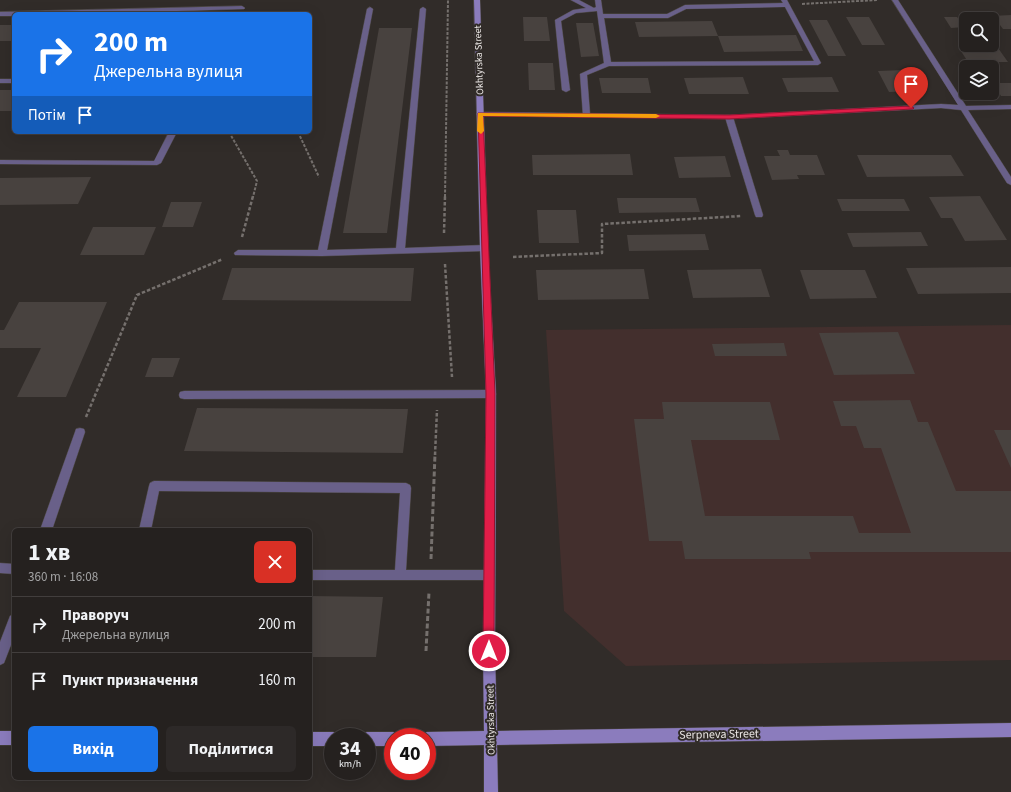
<!DOCTYPE html>
<html lang="uk">
<head>
<meta charset="utf-8">
<style>
  body { margin:0; font-family:"Source Sans 3",sans-serif; background:#2d2928; color:#f1f3f6; height:100vh; display:flex; flex-direction:column; font-size:15px; white-space:nowrap }
  * { box-sizing:border-box; margin:0 }
  p { font-size:13px; color:#a3a3a4 }
  .icon { flex:none; width:22px; height:22px; fill:none; stroke:currentColor; stroke-width:2; stroke-linecap:round; stroke-linejoin:round }
  .map { position:relative; flex:1; overflow:hidden }
  .side { position:absolute; left:12px; top:528px; width:300px; height:252px; display:flex; flex-direction:column; background:#25211f; border-radius:6px; box-shadow:0 4px 16px #0002,0 0 0 1px #423e3d }
  .side>* { flex:none }
  .guide { position:absolute; left:12px; top:12px; width:300px; height:122px; border-radius:6px; box-shadow:0 4px 16px #0002,0 0 0 1px #423e3d; background:#1a73e8; color:#fff; overflow:hidden }
  .tools { position:absolute; left:959px; top:12px; display:grid; gap:8px }
  .tools a { display:grid; place-items:center; width:40px; height:40px; border-radius:6px; background:#25211f; box-shadow:0 4px 16px #0002,0 0 0 1px #423e3d; font-size:20px }
  .speed { position:absolute; left:324px; top:728px; display:flex; gap:8px; font-size:20px; font-weight:700; text-align:center }
  .speed>* { display:grid; place-content:center; width:52px; height:52px; border-radius:50%; background:#25211f; box-shadow:0 4px 16px #0002,0 0 0 1px #423e3d; line-height:1 }
  .speed small { font-size:10px; font-weight:400 }
  .speed .limit { border:6px solid #d22; background:#fff; color:#111 }
  .pin { position:absolute; display:grid; place-items:center; width:34px; height:34px; color:#fff; margin:-41px -17px; border-radius:50% 50% 50% 0; rotate:-45deg; box-shadow:0 0 4px #0007 }
  .pin .icon { rotate:45deg }
  .me { position:absolute; width:44px; margin:-22px; rotate:0deg; stroke-linejoin:round; filter:drop-shadow(0 0 3px #0008) }
  .turn { display:flex; align-items:center; gap:14px; height:84px; padding:0 16px; font-size:18px }
  .turn .icon { width:52px; height:52px; stroke-width:2.5 }
  .turn b { display:block; font-size:28px; line-height:34px }
  .then { display:flex; align-items:center; height:38px; padding:0 16px; background:#0003; gap:8px; font-size:15px }
  .round { display:grid; place-items:center; flex:none; width:42px; height:42px; border-radius:6px; background:#2d2928 }
  .head { display:flex; align-items:center; justify-content:space-between; height:68px; padding:0 16px }
  h1 { font-size:24px; font-weight:700; line-height:30px }
  .button { display:flex; gap:8px; margin-top:auto; padding:8px 16px }
  .button a { flex:1; height:46px; border-radius:6px; background:#1a73e8; color:#fff; font-size:16px; font-weight:700; line-height:46px; text-align:center }
  .button a+a { background:#2d2928; color:#f1f3f6 }
  ul { padding:0; list-style:none }
  li { display:flex; align-items:center; gap:12px; height:56px; padding:0 16px; border-top:1px solid #423e3d }
  li div { flex:1 }
  li b { display:block; font-size:15px }
  li em { font-style:normal }
  .map>svg:first-child { display:block }
  .education { fill:#432f2d }
  .building { fill:#48423f }
  .lines { fill:none; stroke-linecap:round; stroke-linejoin:round }
  .lane-casing { stroke:#4f4a47; stroke-width:1 }
  .street-casing { stroke:#4f4a47; stroke-width:1 }
  .secondary-casing { stroke:#4f4a47; stroke-width:1 }
  .path-far2 { stroke:#75706d; stroke-width:2; stroke-dasharray:3 1.5; stroke-linecap:butt }
  .path-far1 { stroke:#75706d; stroke-width:2.5; stroke-dasharray:3.5 2; stroke-linecap:butt }
  .path { stroke:#75706d; stroke-width:3; stroke-dasharray:5 2.5; stroke-linecap:butt }
  .lane { fill:#696089; fill-rule:evenodd }
  .street { fill:#696089; fill-rule:evenodd }
  .secondary { fill:#8b7cbd; fill-rule:evenodd }
  .route { fill:#e11d48; stroke:#92132f }
  .slow { fill:#f59e0b }
  .labels { text-anchor:middle; stroke-width:4; stroke-linejoin:round; paint-order:stroke }
  .street-label { font-size:10px; fill:#ebe7e5; stroke:#312c29 }
  .near-street-label { font-size:12px; fill:#ebe7e5; stroke:#312c29 }
</style>
</head>
<body>
<div class="map">
<svg width="1011" height="792" viewBox="0 0 1011 792">
  <rect width="100%" height="100%" fill="#312c29"/>
  <path class="education" d="M 1011,325 L 1011,660 L 626,666 L 564,611 L 546,330 Z"/>
  <g class="building">
    <path d="M 1011,15 L 1011,29 L 1003,29 L 1000,25 L 992,25 L 992,19 L 995,19 L 992,16 Z"/>
    <path d="M 523,17 L 547,17 L 550,41 L 524,41 Z"/>
    <path d="M 846,17 L 869,17 L 885,45 L 862,45 Z"/>
    <path d="M 944,17 L 957,17 L 965,27 L 951,28 Z"/>
    <path d="M 809,20 L 827,20 L 846,56 L 828,56 Z"/>
    <path d="M 712,21 L 718,36 L 639,37 L 635,22 Z"/>
    <path d="M 576,23 L 593,23 L 599,56 L 581,57 Z"/>
    <rect x="0" y="25" width="14" height="16"/>
    <path d="M 379,28 L 412,28 L 387,233 L 343,233 Z"/>
    <path d="M 796,35 L 803,51 L 724,52 L 718,36 Z"/>
    <path d="M 959,48 L 998,48 L 1008,62 L 968,62 Z"/>
    <path d="M 528,63 L 553,63 L 555,90 L 529,90 Z"/>
    <path d="M 904,70 L 916,91 L 889,92 L 878,71 Z"/>
    <path d="M 743,77 L 749,94 L 689,94 L 684,78 Z"/>
    <path d="M 832,77 L 839,92 L 788,92 L 782,78 Z"/>
    <path d="M 599,78 L 648,78 L 651,93 L 602,93 Z"/>
    <path d="M 993,83 L 1011,83 L 1011,96 L 1001,96 Z"/>
    <rect x="0" y="90" width="14" height="21"/>
    <path d="M 777,150 L 788,150 L 790,155 L 817,155 L 825,175 L 797,175 L 799,179 L 772,180 L 764,156 L 780,156 Z"/>
    <path d="M 630,154 L 633,175 L 533,175 L 532,155 Z"/>
    <path d="M 857,155 L 951,155 L 964,176 L 867,177 Z"/>
    <path d="M 725,156 L 731,177 L 679,178 L 674,157 Z"/>
    <path d="M 91,177 L 78,204 L 0,205 L 0,178 Z"/>
    <path d="M 980,196 L 1007,240 L 965,241 L 952,218 L 941,218 L 929,197 Z"/>
    <path d="M 617,198 L 696,198 L 700,212 L 619,213 Z"/>
    <path d="M 837,199 L 904,199 L 910,211 L 842,211 Z"/>
    <path d="M 171,202 L 202,202 L 193,227 L 162,227 Z"/>
    <path d="M 537,210 L 576,210 L 579,243 L 539,243 Z"/>
    <path d="M 93,227 L 156,227 L 144,255 L 80,255 Z"/>
    <path d="M 921,232 L 928,246 L 853,247 L 847,233 Z"/>
    <path d="M 705,234 L 709,250 L 629,251 L 627,235 Z"/>
    <path d="M 1011,267 L 1011,293 L 918,294 L 906,268 Z"/>
    <path d="M 232,268 L 414,268 L 411,301 L 222,300 Z"/>
    <path d="M 644,269 L 649,299 L 538,300 L 536,270 Z"/>
    <path d="M 761,269 L 770,297 L 693,298 L 687,270 Z"/>
    <path d="M 800,270 L 865,270 L 877,298 L 810,299 Z"/>
    <path d="M 19,302 L 107,302 L 66,397 L 17,397 L 41,348 L 0,348 L 0,330 L 4,330 Z"/>
    <path d="M 898,332 L 915,374 L 834,375 L 819,333 Z"/>
    <path d="M 784,343 L 787,356 L 715,356 L 712,344 Z"/>
    <path d="M 152,358 L 180,358 L 173,377 L 145,377 Z"/>
    <path d="M 910,400 L 918,422 L 928,422 L 956,491 L 1011,491 L 1011,552 L 809,552 L 811,559 L 685,559 L 682,541 L 649,541 L 634,419 L 664,419 L 662,402 L 770,402 L 780,440 L 691,440 L 705,516 L 853,516 L 859,533 L 911,533 L 881,448 L 864,448 L 856,426 L 841,426 L 833,401 Z"/>
    <path d="M 197,408 L 408,409 L 403,453 L 184,451 Z"/>
    <path d="M 994,430 L 1011,430 L 1011,468 Z"/>
    <path d="M 310,596 L 383,597 L 376,657 L 310,657 Z"/>
  </g>
  <g class="lines">
    <defs>
      <g id="lane">
        <path d="M 571,0 L 579,0 L 594,8 L 596,7 L 595,0 L 601,0 L 603,14 L 667,14 L 685,5 L 783,3 L 781,0 L 787,0 L 821,63 L 818,65 L 609,66 L 587,75 L 590,114 L 589,116 L 583,116 L 580,74 L 604,63 L 597,11 L 576,13 L 561,21 L 570,90 L 566,92 L 562,90 L 555,20 L 573,10 L 586,8 ZM 785,7 L 814,61 L 611,62 L 604,18 L 668,18 L 686,9 Z"/>
        <path d="M 242,6 L 245,8 L 244,9 L 76,14 L 14,14 L 14,16 L 0,16 L 0,12 Z"/>
        <path d="M 370,7 L 373,9 L 327,250 L 396,248 L 420,9 L 423,7 L 426,9 L 405,248 L 484,245 L 488,248 L 484,251 L 322,256 L 235,255 L 234,253 L 238,250 L 318,250 L 367,9 Z"/>
        <rect x="0" y="79" width="14" height="4"/>
        <path d="M 726,115 L 729,115 L 733,117 L 763,215 L 762,217 L 756,217 L 755,215 L 725,117 Z"/>
        <path d="M 169,132 L 177,132 L 161,163 L 157,165 L 0,164 L 0,160 L 154,161 Z"/>
        <path d="M 491,390 L 495,391 L 496,394 L 495,397 L 491,398 L 184,399 L 180,398 L 179,395 L 180,392 L 184,391 Z"/>
        <path d="M 80,428 L 84,429 L 85,432 L 52,530 L 40,530 L 75,432 L 76,429 Z"/>
        <path d="M 154,481 L 406,483 L 410,485 L 411,488 L 406,570 L 489,570 L 493,571 L 495,575 L 493,579 L 489,580 L 310,580 L 310,570 L 395,570 L 400,493 L 159,491 L 151,530 L 139,530 L 149,486 L 150,483 Z"/>
        <path d="M 0,563 L 14,564 L 14,574 L 0,573 Z"/>
        <path d="M 14,614 L 14,637 L 4,663 L 0,665 L 0,642 L 10,616 Z"/>
      </g>
      <path id="street" d="M 892,0 L 898,0 L 966,106 L 1011,105 L 1011,109 L 968,110 L 1011,177 L 1011,185 L 1007,183 L 961,110 L 941,108 L 729,119 L 480,116 L 476,114 L 480,112 L 729,115 L 941,104 L 958,105 Z"/>
      <g id="secondary">
        <path d="M 474,0 L 480,0 L 488,248 L 496,394 L 495,651 L 497,731 L 1011,723 L 1011,737 L 497,745 L 498,792 L 484,792 L 484,745 L 427,746 L 427,737 L 421,737 L 422,734 L 427,732 L 484,731 L 483,651 L 486,394 L 480,248 Z"/>
        <rect x="0" y="731" width="14" height="14"/>
        <path d="M 310,732 L 333,732 L 338,734 L 339,737 L 333,737 L 333,746 L 310,746 Z"/>
        <path d="M 367,732 L 393,732 L 398,734 L 399,737 L 393,737 L 393,746 L 367,746 L 367,737 L 361,737 L 362,734 Z"/>
      </g>
    </defs>
    <use href="#lane" class="lane-casing"/>
    <use href="#street" class="street-casing"/>
    <use href="#secondary" class="secondary-casing"/>
    <g class="path-far2">
      <path d="M 802,4 L 877,0"/>
      <path d="M 229,132 L 257,181 L 253,197"/>
      <path d="M 298,132 L 319,177"/>
      <path d="M 445,197 L 448,0"/>
    </g>
    <g class="path-far1">
      <path d="M 444,233 L 445,196"/>
      <path d="M 242,237 L 253,196"/>
      <path d="M 513,257 L 602,253 L 602,224 L 742,216"/>
      <path d="M 445,264 L 452,377"/>
      <path d="M 86,417 L 137,295 L 223,259"/>
      <path d="M 435,455 L 437,410"/>
    </g>
    <g class="path">
      <path d="M 431,559 L 435,454"/>
      <path d="M 426,651 L 429,592"/>
    </g>
    <use href="#lane" class="lane"/>
    <use href="#street" class="street"/>
    <use href="#secondary" class="secondary"/>
  </g>
  <path class="route" d="M 911,106 L 914,108 L 913,109 L 729,119 L 483,116 L 495,394 L 494,651 L 493,655 L 489,657 L 485,655 L 483,651 L 486,394 L 478,113 L 729,115 Z"/>
  <path class="slow" d="M 478,113 L 656,114 L 660,116 L 656,118 L 483,116 L 484,131 L 481,134 L 477,131 Z"/>
  <g class="labels">
    <g class="street-label">
      <text transform="translate(478 60) rotate(-92)" y="4">Okhtyrska Street</text>
      <text transform="translate(490 720) rotate(-91)" y="4">Okhtyrska Street</text>
    </g>
    <g class="near-street-label">
      <text transform="translate(719 734) rotate(-1)" y="4">Serpneva Street</text>
    </g>
  </g>
</svg>
<div class="tools">
<a><svg class="icon" aria-label="search" viewBox="0 0 24 24"><circle cx="10" cy="10" r="6"/><path d="M15 15l6 6"/></svg></a>
<a><svg class="icon" aria-label="layers" viewBox="0 0 24 24"><path d="M12 4l9 5-9 5-9-5zM3 14l9 5 9-5"/></svg></a>
</div>
<div class="speed"><div>34<small>km/h</small></div><div class="limit">40</div></div>
<div class="pin" style="left:911px;top:108px;background:#d93025"><svg class="icon" aria-label="arrive" viewBox="0 0 24 24"><path d="M6 21V4h12l-3 4 3 4H6"/></svg></div>
<svg class="me" style="left:489px;top:651px" viewBox="-20 -20 40 40"><circle r="17" fill="#e11d48" stroke="#fff" stroke-width="3"/><path d="M0-11L8 9 0 5-8 9z" fill="#fff"/></svg>
<div class="guide">
<div class="turn"><svg class="icon" aria-label="right" viewBox="0 0 24 24"><path d="M7 20v-9h11M14 6l5 5-5 5"/></svg><div><b>200 m</b>Джерельна вулиця</div></div>
<div class="then">Потім<svg class="icon" aria-label="arrive" viewBox="0 0 24 24"><path d="M6 21V4h12l-3 4 3 4H6"/></svg></div>
</div>
<section class="side">
<div class="head"><div><h1>1 хв</h1><p>360 m · 16:08</p></div><a class="round" style="background:#d93025;color:#fff"><svg class="icon" aria-label="close" viewBox="0 0 24 24"><path d="M6 6l12 12M18 6L6 18"/></svg></a></div>
<ul>
<li><svg class="icon" aria-label="right" viewBox="0 0 24 24"><path d="M7 20v-9h11M14 6l5 5-5 5"/></svg><div><b>Праворуч</b><p>Джерельна вулиця</p></div><em>200 m</em></li>
<li><svg class="icon" aria-label="arrive" viewBox="0 0 24 24"><path d="M6 21V4h12l-3 4 3 4H6"/></svg><div><b>Пункт призначення</b></div><em>160 m</em></li>
</ul>
<div class="button"><a>Вихід</a><a>Поділитися</a></div>
</section>
</div>
</body>
</html>
